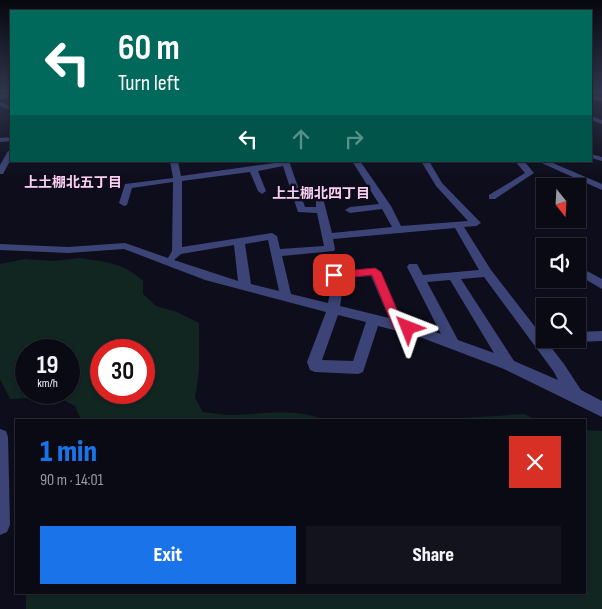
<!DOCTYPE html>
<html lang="en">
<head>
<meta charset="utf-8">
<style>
  body { margin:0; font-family:"Sofia Sans Condensed","Noto Sans JP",sans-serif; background:#13131e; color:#f1f3f6; height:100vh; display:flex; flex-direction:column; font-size:19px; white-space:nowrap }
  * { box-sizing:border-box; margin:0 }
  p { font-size:16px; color:#999aa0 }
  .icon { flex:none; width:28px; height:28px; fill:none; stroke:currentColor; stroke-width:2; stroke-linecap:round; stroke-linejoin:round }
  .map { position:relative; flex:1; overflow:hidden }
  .side { position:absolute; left:15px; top:419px; width:571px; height:175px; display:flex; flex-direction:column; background:#0a0a15; border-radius:0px; box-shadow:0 1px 4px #0004,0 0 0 1px #2a2b34 }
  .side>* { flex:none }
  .guide { position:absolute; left:10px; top:10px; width:582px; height:152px; border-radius:0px; box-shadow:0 1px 4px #0004,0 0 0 1px #2a2b34; background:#00695c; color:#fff; overflow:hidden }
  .needle { width:32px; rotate:162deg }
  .tools { position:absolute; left:536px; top:178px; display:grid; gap:10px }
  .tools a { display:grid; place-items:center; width:50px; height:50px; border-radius:0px; background:#0a0a15; box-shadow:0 1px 4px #0004,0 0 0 1px #2a2b34; font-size:25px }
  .speed { position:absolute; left:15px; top:339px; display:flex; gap:10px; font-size:25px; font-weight:700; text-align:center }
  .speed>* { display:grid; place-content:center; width:65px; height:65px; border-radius:50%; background:#0a0a15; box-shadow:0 1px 4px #0004,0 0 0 1px #2a2b34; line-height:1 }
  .speed small { font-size:12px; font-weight:400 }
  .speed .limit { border:8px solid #d22; background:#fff; color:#111 }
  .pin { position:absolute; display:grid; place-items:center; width:42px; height:42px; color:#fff; margin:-21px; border-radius:10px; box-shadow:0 2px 8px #0006 }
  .me { position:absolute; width:55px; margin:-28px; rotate:315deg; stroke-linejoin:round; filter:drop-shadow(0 0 4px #0008) }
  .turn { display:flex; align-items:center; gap:18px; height:105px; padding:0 25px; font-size:22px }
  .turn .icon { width:65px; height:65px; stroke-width:2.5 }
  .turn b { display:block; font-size:35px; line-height:42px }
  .lanes { display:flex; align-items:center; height:48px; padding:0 25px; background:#0003; justify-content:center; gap:25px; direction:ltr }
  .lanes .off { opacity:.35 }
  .round { display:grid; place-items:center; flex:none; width:52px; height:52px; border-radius:0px; background:#13131e }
  .overview { display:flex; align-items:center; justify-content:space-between; height:85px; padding:0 25px }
  h1 { font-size:30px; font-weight:800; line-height:38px; color:#1a73e8 }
  .cta { display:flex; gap:10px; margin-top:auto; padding:10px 25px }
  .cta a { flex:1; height:58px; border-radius:0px; background:#1a73e8; color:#fff; font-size:20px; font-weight:800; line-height:58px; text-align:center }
  .cta a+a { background:#13131e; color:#f1f3f6 }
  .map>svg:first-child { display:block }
  .green { fill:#112521; fill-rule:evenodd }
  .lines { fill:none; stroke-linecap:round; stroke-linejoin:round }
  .minor { fill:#3c4477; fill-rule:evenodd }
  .route { fill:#e11d48; stroke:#92132f }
  .labels { text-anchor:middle; stroke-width:5; stroke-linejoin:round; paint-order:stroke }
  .far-neighbourhood-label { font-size:14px; font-weight:bold; fill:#fbcef2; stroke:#0d0d1c }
</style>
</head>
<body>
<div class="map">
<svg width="602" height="609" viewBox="0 0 602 609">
  <rect width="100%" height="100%" fill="#0d0d1c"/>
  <g class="green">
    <path d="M 79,258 C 105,262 123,262 143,281 L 143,294 L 156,306 L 177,312 L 199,323 L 199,371 L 195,398 L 203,412 C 213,413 224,415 234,415 C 262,414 297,408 324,420 L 81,420 L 75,406 L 57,397 L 10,399 L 0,379 L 0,264 L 25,259 L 54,261 ZM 26,350 L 69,350 L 69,392 L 26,392 ZM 101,350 L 144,350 L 144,392 L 101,392 Z"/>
    <path d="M 524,414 L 537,420 L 430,420 Z"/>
    <path d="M 585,430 L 602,431 L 602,609 L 26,609 L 26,593 L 585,592 Z"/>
  </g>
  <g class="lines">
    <g class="minor">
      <path d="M 11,94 L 11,98 L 0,99 L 0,95 Z"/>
      <path d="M 591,95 L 602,97 L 602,101 L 591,99 Z"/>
      <path d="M 0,102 L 11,106 L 11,110 L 0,106 Z"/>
      <path d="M 591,116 L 602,120 L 602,124 L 591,120 Z"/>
      <path d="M 11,137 L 11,141 L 0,142 L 0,138 Z"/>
      <path d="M 8,151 L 11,151 L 11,159 L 3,174 L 0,174 L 0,165 Z"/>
      <path d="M 591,154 L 602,157 L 602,161 L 591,158 Z"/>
      <path d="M 170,161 L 178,161 L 181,176 L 289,161 L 305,207 L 316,207 L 316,196 L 319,195 L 323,198 L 332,233 L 392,227 L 382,209 L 350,213 L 345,210 L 350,207 L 379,204 L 352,161 L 360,161 L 391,206 L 401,226 L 468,221 L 436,186 L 421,161 L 429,161 L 442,183 L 481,223 L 476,226 L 464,227 L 491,270 L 564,364 L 581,390 L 602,401 L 602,417 L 504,369 L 417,336 L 378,326 L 363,372 L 358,374 L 315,372 L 310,370 L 307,362 L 326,312 L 205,280 L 124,249 L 68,253 L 0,250 L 0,244 L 68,247 L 125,243 L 168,258 L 172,251 L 173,182 L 132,188 L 127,205 L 124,206 L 119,203 L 125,184 L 173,178 ZM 283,166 L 298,212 L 317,213 L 324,246 L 280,249 L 277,236 L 272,233 L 182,247 L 182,181 L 250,172 L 258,191 L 262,194 L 266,191 L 258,171 ZM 455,228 L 479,270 L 423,275 L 417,264 L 409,264 L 407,267 L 441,334 L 403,322 L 381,272 L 375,268 L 338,271 L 336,266 L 328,266 L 326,269 L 331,287 L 328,303 L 291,294 L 282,256 L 334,251 L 335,249 L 333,239 ZM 268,240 L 279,291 L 251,284 L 245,244 ZM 234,245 L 238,281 L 174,260 L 181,254 ZM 371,276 L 389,318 L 340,306 L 343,287 L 340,278 ZM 484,277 L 554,372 L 558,380 L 514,361 L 461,279 ZM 450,280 L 494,353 L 458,340 L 427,282 ZM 338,315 L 366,322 L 353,361 L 322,360 Z"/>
      <path d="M 515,161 L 524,161 L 534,173 L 495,199 L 489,199 L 489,195 L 525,173 Z"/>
      <path d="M 537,161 L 548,161 L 602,184 L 602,190 Z"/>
      <path d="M 587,271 L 602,279 L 602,289 L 583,278 L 581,275 Z"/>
      <path d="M 602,331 L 602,341 L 578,342 L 572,339 L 578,339 L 578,332 Z"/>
      <path d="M 0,429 L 6,431 L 8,437 L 10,525 L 7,532 L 0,535 Z"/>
    </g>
  </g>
  <linearGradient id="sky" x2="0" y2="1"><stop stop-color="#07070f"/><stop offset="0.52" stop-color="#2f354b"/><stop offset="1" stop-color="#2f354b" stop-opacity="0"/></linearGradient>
  <rect width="602" height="176" fill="url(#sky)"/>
  <path class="route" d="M 375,268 L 381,272 L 402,322 L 413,325 L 415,328 L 413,331 L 408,333 L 394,329 L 372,275 L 334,279 L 329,275 L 334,272 Z"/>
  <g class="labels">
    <g class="far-neighbourhood-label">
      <text x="73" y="187">上土棚北五丁目</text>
      <text x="321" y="198">上土棚北四丁目</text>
    </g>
  </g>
</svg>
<div class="tools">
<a><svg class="needle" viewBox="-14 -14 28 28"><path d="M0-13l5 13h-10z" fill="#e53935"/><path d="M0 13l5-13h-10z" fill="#999aa0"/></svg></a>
<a><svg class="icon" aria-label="sound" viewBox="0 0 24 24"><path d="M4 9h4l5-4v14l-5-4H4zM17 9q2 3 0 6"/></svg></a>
<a><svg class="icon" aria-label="search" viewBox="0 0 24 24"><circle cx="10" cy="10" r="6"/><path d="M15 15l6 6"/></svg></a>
</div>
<div class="speed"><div>19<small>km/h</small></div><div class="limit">30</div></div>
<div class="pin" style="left:334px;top:275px;background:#d93025"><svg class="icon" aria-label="arrive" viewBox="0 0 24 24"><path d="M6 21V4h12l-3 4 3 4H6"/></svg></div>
<svg class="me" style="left:408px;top:328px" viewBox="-20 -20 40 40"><path d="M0-17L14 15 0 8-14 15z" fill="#e11d48" stroke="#fff" stroke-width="4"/></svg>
<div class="guide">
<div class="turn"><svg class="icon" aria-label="left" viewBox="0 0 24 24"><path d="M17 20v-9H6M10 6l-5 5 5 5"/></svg><div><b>60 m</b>Turn left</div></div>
<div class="lanes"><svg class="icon" aria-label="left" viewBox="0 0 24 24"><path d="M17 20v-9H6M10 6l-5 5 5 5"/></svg><svg class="icon off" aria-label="ahead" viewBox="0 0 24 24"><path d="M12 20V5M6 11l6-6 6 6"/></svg><svg class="icon off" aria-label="right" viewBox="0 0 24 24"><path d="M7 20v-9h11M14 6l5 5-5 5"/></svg></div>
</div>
<section class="side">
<div class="overview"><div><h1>1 min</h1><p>90 m · 14:01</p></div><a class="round" style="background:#d93025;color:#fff"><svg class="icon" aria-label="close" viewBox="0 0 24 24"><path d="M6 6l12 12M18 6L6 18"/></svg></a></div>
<div class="cta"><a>Exit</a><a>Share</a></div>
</section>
</div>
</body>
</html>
